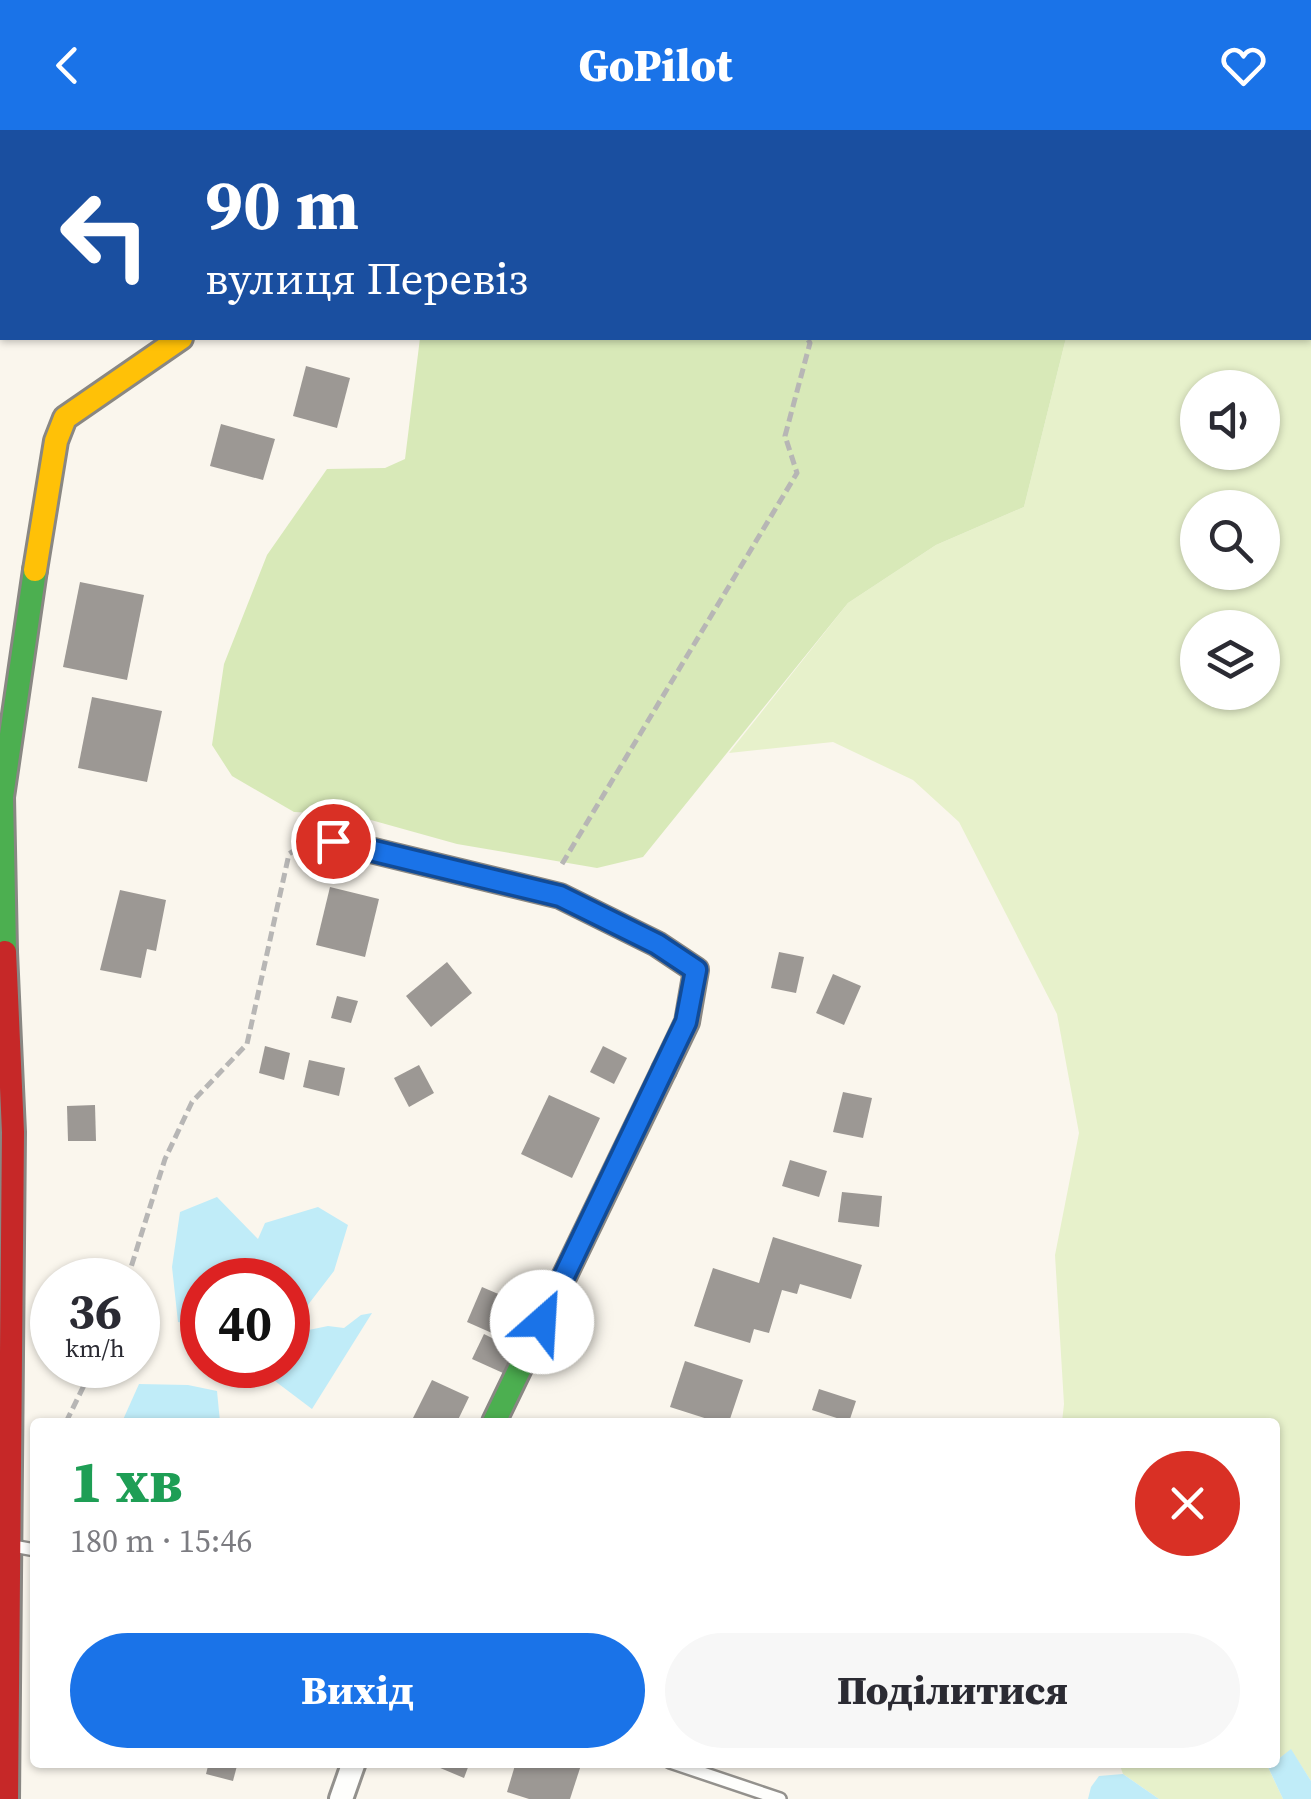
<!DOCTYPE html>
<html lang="uk">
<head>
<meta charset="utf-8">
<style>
  body { margin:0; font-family:"Source Serif 4",serif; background:#f7f7f7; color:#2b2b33; height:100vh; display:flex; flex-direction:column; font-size:38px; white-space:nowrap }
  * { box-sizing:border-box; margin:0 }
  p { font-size:32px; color:#7c7c81 }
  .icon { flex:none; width:55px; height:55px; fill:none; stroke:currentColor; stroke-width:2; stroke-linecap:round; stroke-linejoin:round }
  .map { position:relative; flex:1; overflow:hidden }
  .drawer { position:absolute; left:30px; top:1288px; width:1250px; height:350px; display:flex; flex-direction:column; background:#fff; border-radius:10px; box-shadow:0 2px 8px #0004 }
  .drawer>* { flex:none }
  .top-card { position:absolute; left:0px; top:0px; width:1312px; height:210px; box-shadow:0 2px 8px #0004; background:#1a4fa0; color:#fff; overflow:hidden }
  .fabs { position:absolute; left:1180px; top:240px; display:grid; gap:20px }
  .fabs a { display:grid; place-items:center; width:100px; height:100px; border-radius:50%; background:#fff; box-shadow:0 2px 8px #0004; font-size:50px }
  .speed { position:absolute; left:30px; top:1128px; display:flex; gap:20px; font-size:50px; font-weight:700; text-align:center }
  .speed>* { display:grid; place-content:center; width:130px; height:130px; border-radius:50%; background:#fff; box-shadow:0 2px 8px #0004; line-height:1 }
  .speed small { font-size:25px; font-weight:400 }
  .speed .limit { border:15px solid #d22; background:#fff; color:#111 }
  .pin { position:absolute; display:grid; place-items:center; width:85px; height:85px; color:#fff; margin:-42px; border:5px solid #fff; border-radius:50%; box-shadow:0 2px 10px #0007 }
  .me { position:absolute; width:110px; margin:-55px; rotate:26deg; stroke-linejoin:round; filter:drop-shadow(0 0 8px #0008) }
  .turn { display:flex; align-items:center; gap:35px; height:210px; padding:0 40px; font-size:45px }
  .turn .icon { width:130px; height:130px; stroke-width:2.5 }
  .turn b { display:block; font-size:70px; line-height:85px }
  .round { display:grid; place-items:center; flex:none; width:105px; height:105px; border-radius:52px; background:#f7f7f7 }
  .head { display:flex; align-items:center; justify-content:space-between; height:170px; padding:0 40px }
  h1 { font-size:60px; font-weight:800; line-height:75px; color:#1e9e55 }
  .action { display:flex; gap:20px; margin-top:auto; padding:20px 40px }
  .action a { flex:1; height:115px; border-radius:60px; background:#1a73e8; color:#fff; font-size:40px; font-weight:800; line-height:115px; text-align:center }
  .action a+a { background:#f7f7f7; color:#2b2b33 }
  header { display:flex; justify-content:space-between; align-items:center; height:130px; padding:0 40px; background:#1a73e8; color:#fff; font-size:45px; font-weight:800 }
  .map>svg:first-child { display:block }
  .green { fill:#e7f1cb; fill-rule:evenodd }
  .forest { fill:#d8e9b8 }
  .water { fill:#c0ecf8 }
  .building { fill:#9c9894 }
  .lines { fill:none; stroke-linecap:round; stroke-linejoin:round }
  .lane-casing { stroke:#93918d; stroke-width:16 }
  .street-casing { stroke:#93918d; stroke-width:28 }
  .fast-casing { stroke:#898783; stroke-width:28 }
  .slow-casing { stroke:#898783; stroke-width:28 }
  .jam-casing { stroke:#898783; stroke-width:28 }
  .path { stroke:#b7b6b5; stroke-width:5; stroke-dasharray:10 5; stroke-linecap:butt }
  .lane { stroke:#fefefc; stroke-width:11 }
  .street { stroke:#fefefc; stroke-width:22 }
  .fast { stroke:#4caf50; stroke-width:22 }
  .slow { stroke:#ffc107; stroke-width:22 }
  .jam { stroke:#c62828; stroke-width:22 }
  .route-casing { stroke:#114b97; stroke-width:25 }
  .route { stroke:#1a73e8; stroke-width:18 }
</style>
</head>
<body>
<header><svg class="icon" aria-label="back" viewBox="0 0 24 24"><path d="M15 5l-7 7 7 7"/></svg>GoPilot<svg class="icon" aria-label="heart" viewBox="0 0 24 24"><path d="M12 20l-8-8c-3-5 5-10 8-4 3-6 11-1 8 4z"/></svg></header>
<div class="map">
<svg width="1311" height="1669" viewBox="0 0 1311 1669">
  <rect width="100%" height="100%" fill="#faf6ed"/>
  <g class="green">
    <path d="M 1112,0 L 1311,0 L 1311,1651 L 1291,1620 L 1275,1631 L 1275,1292 L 1062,1292 L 1064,1274 L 1055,1125 L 1079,1003 L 1057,884 L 959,692 L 913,650 L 833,612 L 729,623 L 848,473 L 936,415 L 1024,377 L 1066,208 L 1310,208 L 1310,2 L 1111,2 ZM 1198,258 L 1262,258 L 1262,322 L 1198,322 ZM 1198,378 L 1262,378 L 1262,442 L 1198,442 ZM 1198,498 L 1262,498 L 1262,562 L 1198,562 Z"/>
    <path d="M 1119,1633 L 1274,1633 L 1268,1637 L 1283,1669 L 1159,1669 L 1123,1644 Z"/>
  </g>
  <g class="forest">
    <path d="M 518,0 L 1112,0 L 517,2 Z"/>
    <path d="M 420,208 L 1066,208 L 1024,377 L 936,415 L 848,473 L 643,727 L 597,738 L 457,714 L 353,685 L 294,682 L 232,646 L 212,615 L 224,534 L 267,425 L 327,339 L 385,338 L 405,329 Z"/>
  </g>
  <g class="water">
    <path d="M 217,1067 L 258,1109 L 265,1093 L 318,1077 L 348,1095 L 334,1141 L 304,1180 L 288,1177 L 288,1150 L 202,1150 L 202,1196 L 178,1192 L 172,1137 L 180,1082 Z"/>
    <path d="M 372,1183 L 312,1279 L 267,1245 L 273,1235 L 288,1235 L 288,1212 L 294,1203 L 328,1196 L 344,1198 L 361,1185 Z"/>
    <path d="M 139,1254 L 188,1255 L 217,1261 L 220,1292 L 122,1292 Z"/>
    <path d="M 1291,1619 L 1311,1651 L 1311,1669 L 1283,1669 L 1268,1637 Z"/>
    <path d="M 1123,1644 L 1159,1669 L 1088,1669 L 1091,1657 L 1099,1646 Z"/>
  </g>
  <g class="building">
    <path d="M 306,236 L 350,248 L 337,298 L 293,286 Z"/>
    <path d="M 221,294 L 275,309 L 263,350 L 210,336 Z"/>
    <path d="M 80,452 L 144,465 L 127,550 L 63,537 Z"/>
    <path d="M 92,567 L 162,581 L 147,652 L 78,638 Z"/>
    <path d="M 330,757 L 379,769 L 365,827 L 316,815 Z"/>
    <path d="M 120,760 L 166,770 L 156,821 L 147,819 L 141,848 L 100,840 Z"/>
    <path d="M 779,822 L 804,827 L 796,863 L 771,858 Z"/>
    <path d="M 447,832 L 472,863 L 431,897 L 406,866 Z"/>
    <path d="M 833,844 L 861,856 L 844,895 L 816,883 Z"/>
    <path d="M 337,866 L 358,871 L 351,893 L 331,888 Z"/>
    <path d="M 265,916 L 290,923 L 284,950 L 259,943 Z"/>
    <path d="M 603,916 L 627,928 L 614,954 L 590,942 Z"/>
    <path d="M 309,930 L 345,938 L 339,966 L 303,957 Z"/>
    <path d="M 419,935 L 434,963 L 409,977 L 394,948 Z"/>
    <path d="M 843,962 L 872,968 L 863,1008 L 833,1002 Z"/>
    <path d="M 549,965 L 600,988 L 572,1048 L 521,1024 Z"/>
    <path d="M 95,975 L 96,1011 L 68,1011 L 67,976 Z"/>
    <path d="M 790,1030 L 827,1041 L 819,1067 L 782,1056 Z"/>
    <path d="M 842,1062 L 882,1066 L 879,1097 L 838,1092 Z"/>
    <path d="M 773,1107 L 862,1135 L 851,1169 L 800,1154 L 797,1164 L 782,1160 L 769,1203 L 754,1199 L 750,1213 L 694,1196 L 713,1138 L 759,1153 Z"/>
    <path d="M 482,1157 L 536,1180 L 521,1216 L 467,1192 Z"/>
    <path d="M 484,1204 L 514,1219 L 503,1243 L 472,1229 Z"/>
    <path d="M 685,1231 L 743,1250 L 729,1292 L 717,1292 L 670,1277 Z"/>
    <path d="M 432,1250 L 469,1267 L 457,1292 L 411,1292 Z"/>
    <path d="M 819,1259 L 856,1271 L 849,1292 L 812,1280 Z"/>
    <path d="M 209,1632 L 238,1632 L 233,1651 L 206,1644 Z"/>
    <path d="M 426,1632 L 470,1632 L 464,1648 Z"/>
    <path d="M 516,1632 L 582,1632 L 570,1669 L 529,1669 L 507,1662 Z"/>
  </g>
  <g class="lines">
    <defs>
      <g id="lane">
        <path d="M 13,1416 L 35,1420"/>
        <path d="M 670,1632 L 780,1669"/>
      </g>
      <g id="street">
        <path d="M 221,2 L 221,0"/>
        <path d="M 341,1669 L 354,1632"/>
      </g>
      <g id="fast">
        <path d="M 5,822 L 2,667 L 35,440"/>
        <path d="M 494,1292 L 664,940"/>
      </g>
      <path id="slow" d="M 35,440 L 56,311 L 65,288 L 181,208"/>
      <g id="jam">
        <path d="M 333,711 L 560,766 L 657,814 L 696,840 L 687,892 L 664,940"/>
        <path d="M 5,822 L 13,1002 L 7,1669"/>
      </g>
    </defs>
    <use href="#lane" class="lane-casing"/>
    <use href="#street" class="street-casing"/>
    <use href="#fast" class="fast-casing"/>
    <use href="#slow" class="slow-casing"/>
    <use href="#jam" class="jam-casing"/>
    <g class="path">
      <path d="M 742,2 L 743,0"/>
      <path d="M 562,734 L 797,343 L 785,306 L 810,213 L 807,208"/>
      <path d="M 127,1150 L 165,1029 L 192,972 L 247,914 L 289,724 L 305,713"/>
      <path d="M 66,1292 L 94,1235"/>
    </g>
    <use href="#lane" class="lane"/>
    <use href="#street" class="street"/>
    <use href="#fast" class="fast"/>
    <use href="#slow" class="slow"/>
    <use href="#jam" class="jam"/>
  </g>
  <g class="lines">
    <defs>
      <path id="route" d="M 333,711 L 560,766 L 657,814 L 696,840 L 686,892 L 542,1192"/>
    </defs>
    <use href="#route" class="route-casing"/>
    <use href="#route" class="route"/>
  </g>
</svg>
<div class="fabs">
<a><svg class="icon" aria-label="sound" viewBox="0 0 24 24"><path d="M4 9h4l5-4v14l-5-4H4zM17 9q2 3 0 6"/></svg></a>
<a><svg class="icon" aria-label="search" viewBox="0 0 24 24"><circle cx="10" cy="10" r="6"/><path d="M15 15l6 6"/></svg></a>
<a><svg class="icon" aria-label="layers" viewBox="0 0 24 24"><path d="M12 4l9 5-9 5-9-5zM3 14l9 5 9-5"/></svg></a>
</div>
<div class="speed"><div>36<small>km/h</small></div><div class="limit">40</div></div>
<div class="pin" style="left:333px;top:711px;background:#d93025"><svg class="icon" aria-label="arrive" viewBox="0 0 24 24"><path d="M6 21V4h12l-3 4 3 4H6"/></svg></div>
<svg class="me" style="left:542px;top:1192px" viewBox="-20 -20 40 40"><circle r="19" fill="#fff"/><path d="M0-13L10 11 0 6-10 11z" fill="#1a73e8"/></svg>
<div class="top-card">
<div class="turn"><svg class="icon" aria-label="left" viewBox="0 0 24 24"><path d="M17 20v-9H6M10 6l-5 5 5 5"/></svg><div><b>90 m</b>вулиця Перевіз</div></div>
</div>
<section class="drawer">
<div class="head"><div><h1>1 хв</h1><p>180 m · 15:46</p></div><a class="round" style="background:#d93025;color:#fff"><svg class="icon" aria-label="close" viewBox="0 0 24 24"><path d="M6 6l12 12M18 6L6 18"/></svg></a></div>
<div class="action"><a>Вихід</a><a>Поділитися</a></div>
</section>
</div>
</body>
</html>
